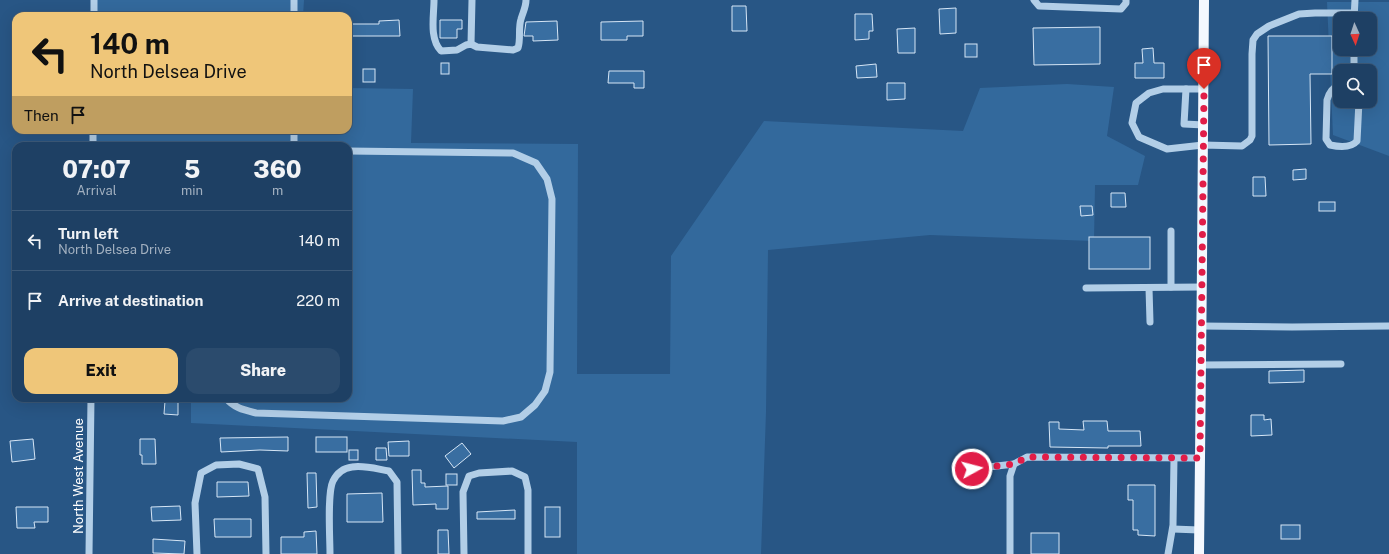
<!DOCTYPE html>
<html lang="en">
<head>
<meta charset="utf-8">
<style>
  body { margin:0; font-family:"Public Sans",sans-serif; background:#2b4b6d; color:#f1f3f6; height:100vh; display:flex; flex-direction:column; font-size:15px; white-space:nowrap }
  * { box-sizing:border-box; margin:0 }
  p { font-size:13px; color:#a1afbf }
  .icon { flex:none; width:22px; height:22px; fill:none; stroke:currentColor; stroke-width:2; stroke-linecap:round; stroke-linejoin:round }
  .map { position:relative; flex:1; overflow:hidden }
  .sheet { position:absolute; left:12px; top:142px; width:340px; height:260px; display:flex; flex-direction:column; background:#1e4064; border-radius:12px; box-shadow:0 4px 16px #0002,0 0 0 1px #3c5978 }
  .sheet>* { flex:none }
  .hud { position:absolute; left:12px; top:12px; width:340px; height:122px; border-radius:12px; box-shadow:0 4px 16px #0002,0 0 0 1px #3c5978; background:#efc679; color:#111; overflow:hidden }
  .needle { width:26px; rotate:177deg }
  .tools { position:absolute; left:1333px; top:12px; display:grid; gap:8px }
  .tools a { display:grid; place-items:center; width:44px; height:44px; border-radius:8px; background:#1e4064; box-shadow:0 4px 16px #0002,0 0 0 1px #3c5978; font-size:20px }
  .pin { position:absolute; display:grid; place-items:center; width:34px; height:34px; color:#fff; margin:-41px -17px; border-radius:50% 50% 50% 0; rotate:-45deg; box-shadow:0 0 4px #0007 }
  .pin .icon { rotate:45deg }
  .me { position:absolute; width:44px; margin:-22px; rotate:83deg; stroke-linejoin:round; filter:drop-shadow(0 0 3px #0008) }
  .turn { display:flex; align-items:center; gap:14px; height:84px; padding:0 12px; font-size:18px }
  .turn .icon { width:52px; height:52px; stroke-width:2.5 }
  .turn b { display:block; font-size:28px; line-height:34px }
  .then { display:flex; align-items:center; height:38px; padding:0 12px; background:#0003; gap:8px; font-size:15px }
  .eta { display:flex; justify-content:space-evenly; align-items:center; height:68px; text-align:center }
  .eta b { font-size:24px; font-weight:800; line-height:28px }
  .action { display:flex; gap:8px; margin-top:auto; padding:8px 12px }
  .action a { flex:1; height:46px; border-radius:12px; background:#efc679; color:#111; font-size:16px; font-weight:800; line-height:46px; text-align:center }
  .action a+a { background:#2b4b6d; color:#f1f3f6 }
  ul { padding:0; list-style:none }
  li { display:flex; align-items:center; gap:12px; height:60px; padding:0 12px; border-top:1px solid #3c5978 }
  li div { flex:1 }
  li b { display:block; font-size:15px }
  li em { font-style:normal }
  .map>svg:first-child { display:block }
  .green { fill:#33699c; fill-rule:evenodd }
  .building { fill:#396ea1; stroke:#d6e6f6 }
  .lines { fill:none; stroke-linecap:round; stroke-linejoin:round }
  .minor { stroke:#b2cee7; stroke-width:7 }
  .major { stroke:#f4f8fe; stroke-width:10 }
  .route { stroke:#e11d48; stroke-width:7; stroke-dasharray:0 12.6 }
  .labels { text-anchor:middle; stroke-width:4; stroke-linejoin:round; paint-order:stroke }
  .street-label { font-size:13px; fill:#fff; stroke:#285685 }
</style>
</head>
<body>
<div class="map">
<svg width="1389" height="554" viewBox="0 0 1389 554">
  <rect width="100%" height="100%" fill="#285685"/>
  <g class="green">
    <path d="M 93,0 L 304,0 L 303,16 L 93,16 Z"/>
    <path d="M 1327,2 L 1389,2 L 1389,156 L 1333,135 ZM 1340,19 L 1370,19 L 1370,49 L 1340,49 ZM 1340,71 L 1370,71 L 1370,101 L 1340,101 Z"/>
    <path d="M 1067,84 L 1114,87 L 1107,136 L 1145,156 L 1138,185 L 1095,185 L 1094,241 L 930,235 L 768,250 L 766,412 L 761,554 L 577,554 L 577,442 L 191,423 L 191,398 L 348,398 L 348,146 L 93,146 L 93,130 L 348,130 L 348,88 L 413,89 L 411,143 L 578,144 L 577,374 L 670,374 L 671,256 L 764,121 L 963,131 L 980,88 Z"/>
  </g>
  <g class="building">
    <path d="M 732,6 L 746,6 L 747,31 L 732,31 Z"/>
    <path d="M 956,8 L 956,33 L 940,34 L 939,9 Z"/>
    <path d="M 855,14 L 872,14 L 873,31 L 869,31 L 869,39 L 855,40 Z"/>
    <path d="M 399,20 L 400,36 L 348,36 L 348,24 L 379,24 L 379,21 Z"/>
    <path d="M 440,20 L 462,20 L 462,29 L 457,29 L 457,38 L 440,38 Z"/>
    <path d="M 557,21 L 558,40 L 533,41 L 533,36 L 524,36 L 526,22 Z"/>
    <path d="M 643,21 L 643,36 L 627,36 L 627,40 L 601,40 L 601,22 Z"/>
    <path d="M 1100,27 L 1100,64 L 1034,65 L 1033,28 Z"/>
    <path d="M 915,28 L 915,53 L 898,53 L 897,29 Z"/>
    <path d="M 1268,36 L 1332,36 L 1332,74 L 1310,74 L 1311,144 L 1269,145 Z"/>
    <rect x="965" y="44" width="12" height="13"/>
    <path d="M 1153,48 L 1154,63 L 1164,63 L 1164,78 L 1135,78 L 1135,63 L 1143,63 L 1142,49 Z"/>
    <rect x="441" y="63" width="8" height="11"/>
    <path d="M 876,64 L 877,77 L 857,78 L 856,66 Z"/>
    <rect x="363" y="69" width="12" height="13"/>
    <path d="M 609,71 L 644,71 L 644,88 L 634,88 L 634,83 L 608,83 Z"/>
    <path d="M 887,83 L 905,83 L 905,99 L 887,100 Z"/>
    <path d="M 1306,169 L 1306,179 L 1293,180 L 1293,170 Z"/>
    <path d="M 1253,177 L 1265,177 L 1266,196 L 1253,196 Z"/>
    <path d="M 1111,193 L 1125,193 L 1126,207 L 1111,207 Z"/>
    <rect x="1319" y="202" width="16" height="9"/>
    <path d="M 1080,206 L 1092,206 L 1093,215 L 1081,216 Z"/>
    <rect x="1089" y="237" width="61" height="32"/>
    <path d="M 1304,370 L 1304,382 L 1269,383 L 1269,371 Z"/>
    <path d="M 165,401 L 178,401 L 178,415 L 164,414 Z"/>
    <path d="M 1251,415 L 1264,415 L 1264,420 L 1271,419 L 1272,435 L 1251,436 Z"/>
    <path d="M 1083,421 L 1107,421 L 1108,431 L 1140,431 L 1141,446 L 1108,446 L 1108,448 L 1050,447 L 1049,422 L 1059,422 L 1059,429 L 1084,430 Z"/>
    <path d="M 288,437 L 288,451 L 260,450 L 221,452 L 220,438 Z"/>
    <rect x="316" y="437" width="31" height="15"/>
    <path d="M 33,439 L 35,459 L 12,462 L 10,441 Z"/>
    <path d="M 140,439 L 155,439 L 156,464 L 142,464 L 142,455 L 140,455 Z"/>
    <path d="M 409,441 L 409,456 L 389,456 L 388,442 Z"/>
    <path d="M 462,443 L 471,454 L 454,468 L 445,456 Z"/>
    <path d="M 376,448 L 386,448 L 387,460 L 376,460 Z"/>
    <rect x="349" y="450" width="9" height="10"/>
    <path d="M 412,470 L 421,470 L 421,483 L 425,483 L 425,487 L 448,486 L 448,509 L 436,509 L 436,504 L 413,505 Z"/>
    <path d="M 307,473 L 316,473 L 317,507 L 308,508 Z"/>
    <rect x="446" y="474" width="11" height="11"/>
    <path d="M 217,482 L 248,482 L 249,496 L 217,497 Z"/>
    <path d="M 1128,485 L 1155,485 L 1155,536 L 1138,535 L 1138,530 L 1133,530 L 1133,500 L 1128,500 Z"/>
    <path d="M 382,493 L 383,522 L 347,522 L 347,494 Z"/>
    <path d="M 180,506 L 181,520 L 152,521 L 151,507 Z"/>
    <path d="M 16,507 L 48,507 L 48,522 L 34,522 L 35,528 L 17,528 Z"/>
    <rect x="545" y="507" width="15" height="30"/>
    <path d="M 515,510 L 515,519 L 477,519 L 477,512 Z"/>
    <path d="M 214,519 L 251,519 L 251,537 L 215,537 Z"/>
    <rect x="1281" y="525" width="19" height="14"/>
    <path d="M 438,530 L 448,530 L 449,554 L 438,554 Z"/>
    <path d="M 316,531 L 317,554 L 281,554 L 281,537 L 304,537 L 304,532 Z"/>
    <rect x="1031" y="533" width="28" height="21"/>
    <path d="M 153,539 L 185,541 L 184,554 L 153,553 Z"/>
  </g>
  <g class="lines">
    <g class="minor">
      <path d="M 434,0 C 434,16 429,38 441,51 L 457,50 L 466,45 L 471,44 L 477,47 L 513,50 L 518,48 C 521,39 518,28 521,19 C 523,12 526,7 526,0"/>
      <path d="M 1034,0 L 1039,6 L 1121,9 L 1126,3 L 1126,0"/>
      <path d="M 94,16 L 94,0"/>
      <path d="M 294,16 L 294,0"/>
      <path d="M 1354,19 L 1355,0"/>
      <path d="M 471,44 L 472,0"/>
      <path d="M 1354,71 L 1354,49"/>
      <path d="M 1340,83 C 1333,88 1329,92 1327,100 L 1326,139 L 1330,145 C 1339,147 1351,148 1357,141 L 1359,101"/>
      <path d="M 1186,89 L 1184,124 L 1204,125"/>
      <path d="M 1204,89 L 1163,89 L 1149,93 L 1136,103 L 1132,123 L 1139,137 L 1167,149 L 1203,145 L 1242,146 L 1250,140 L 1252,136 L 1252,54 L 1253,40 L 1257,34 L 1269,26 L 1299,14 L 1315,13 L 1354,13"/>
      <path d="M 93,146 L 93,130"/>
      <path d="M 294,146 L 294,130"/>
      <path d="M 1171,231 L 1171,287"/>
      <path d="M 1086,288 L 1202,287"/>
      <path d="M 1149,288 L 1150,322"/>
      <path d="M 1201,326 L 1292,327 L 1389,326"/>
      <path d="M 1201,365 L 1341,364"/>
      <path d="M 226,398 C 234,408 244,410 256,413 L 503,421 L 521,417 L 535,405 L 545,391 L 550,372 L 552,199 L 547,179 L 536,163 L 513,153 L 348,151"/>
      <path d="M 972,469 L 1014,464"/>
      <path d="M 1173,529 L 1199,530"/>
      <path d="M 89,554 L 91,398"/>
      <path d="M 197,554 L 195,503 L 201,473 L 216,465 L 239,464 L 258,469 L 265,497 L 266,554"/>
      <path d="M 330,554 C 330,538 327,493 333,481 C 337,473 344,468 352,467 C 364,465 377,469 389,471 L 397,482 L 398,554"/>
      <path d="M 464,554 L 463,492 L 469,476 L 479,473 L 512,471 L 525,477 L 528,490 L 528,554"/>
      <path d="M 1010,554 L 1010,476 L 1014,464 L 1027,457 L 1200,458"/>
      <path d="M 1168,554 L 1173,525 L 1174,458"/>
    </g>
    <path class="major" d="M 1199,554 C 1201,369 1203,185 1204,0"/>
  </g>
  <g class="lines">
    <path class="route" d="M 972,469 L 1014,464 L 1027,457 L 1200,458 L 1204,89"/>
  </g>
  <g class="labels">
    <g class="street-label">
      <text transform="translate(78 476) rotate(-90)" y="5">North West Avenue</text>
    </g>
  </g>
</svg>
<div class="tools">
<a><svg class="needle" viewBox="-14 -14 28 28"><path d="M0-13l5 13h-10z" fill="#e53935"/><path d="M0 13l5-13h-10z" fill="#a1afbf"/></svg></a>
<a><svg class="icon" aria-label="search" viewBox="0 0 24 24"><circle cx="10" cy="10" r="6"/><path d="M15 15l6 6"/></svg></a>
</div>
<div class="pin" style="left:1204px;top:89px;background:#d93025"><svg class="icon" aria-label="arrive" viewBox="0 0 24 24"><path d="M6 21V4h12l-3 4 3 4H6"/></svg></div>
<svg class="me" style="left:972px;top:469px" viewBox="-20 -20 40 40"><circle r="17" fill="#e11d48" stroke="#fff" stroke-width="3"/><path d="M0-11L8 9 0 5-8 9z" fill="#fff"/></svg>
<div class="hud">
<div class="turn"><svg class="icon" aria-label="left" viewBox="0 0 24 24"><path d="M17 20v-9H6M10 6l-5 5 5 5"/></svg><div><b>140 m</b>North Delsea Drive</div></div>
<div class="then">Then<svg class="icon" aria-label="arrive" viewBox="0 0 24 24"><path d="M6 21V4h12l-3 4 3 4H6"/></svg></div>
</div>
<section class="sheet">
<div class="eta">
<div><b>07:07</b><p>Arrival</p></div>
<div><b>5</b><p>min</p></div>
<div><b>360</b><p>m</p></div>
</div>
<ul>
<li><svg class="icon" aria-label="left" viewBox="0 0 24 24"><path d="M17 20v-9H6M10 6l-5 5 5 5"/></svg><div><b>Turn left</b><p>North Delsea Drive</p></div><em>140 m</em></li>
<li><svg class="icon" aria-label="arrive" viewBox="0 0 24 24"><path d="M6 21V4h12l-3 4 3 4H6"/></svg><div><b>Arrive at destination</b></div><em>220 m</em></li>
</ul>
<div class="action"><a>Exit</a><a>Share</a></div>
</section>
</div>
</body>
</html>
